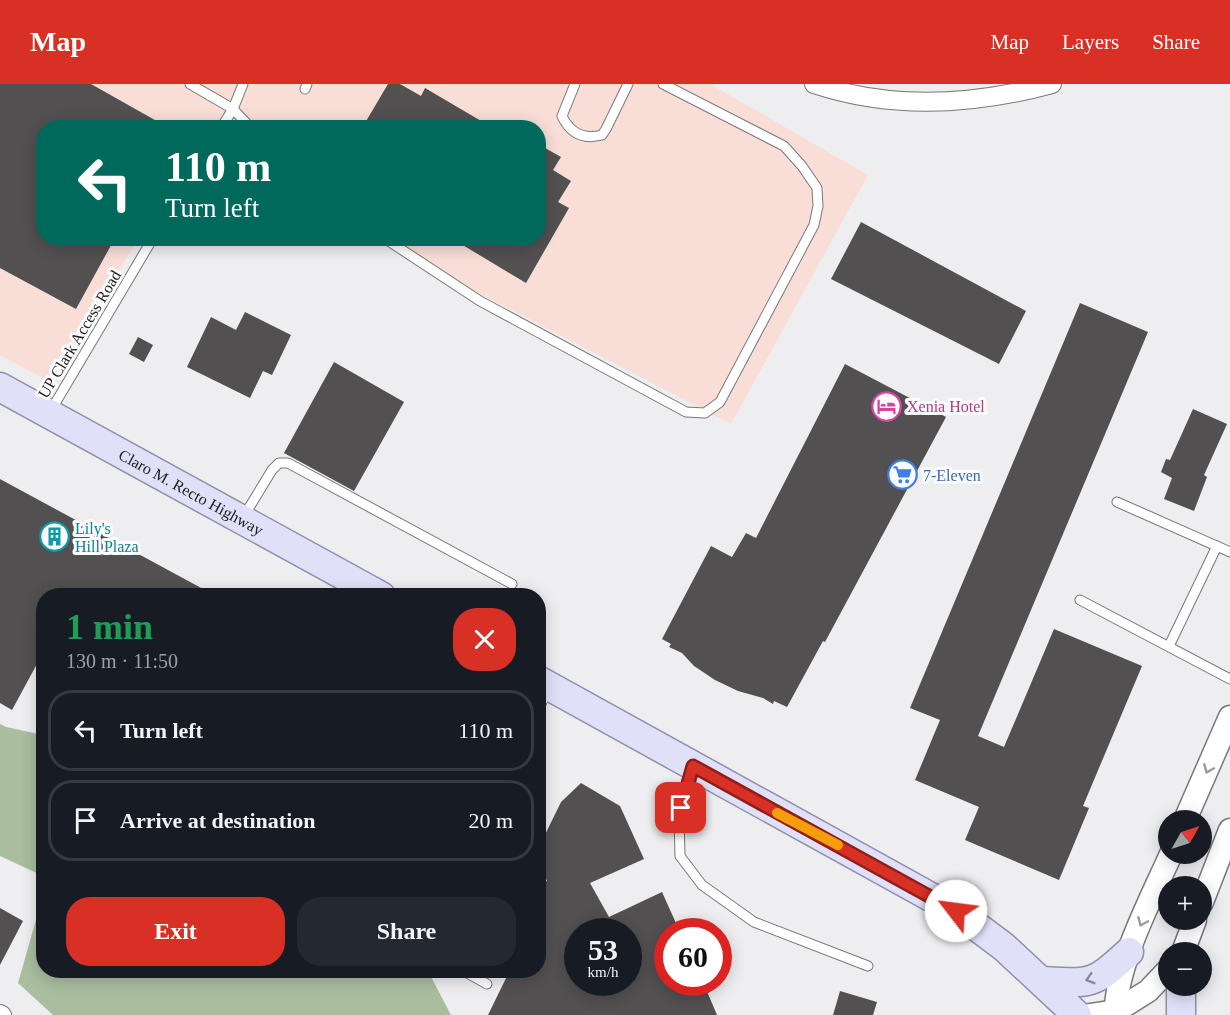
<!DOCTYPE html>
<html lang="en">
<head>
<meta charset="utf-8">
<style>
  body { margin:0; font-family:"Times New Roman",serif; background:#242831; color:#f1f3f6; height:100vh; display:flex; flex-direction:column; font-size:22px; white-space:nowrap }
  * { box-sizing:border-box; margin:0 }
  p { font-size:20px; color:#9ea1a6 }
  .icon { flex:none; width:33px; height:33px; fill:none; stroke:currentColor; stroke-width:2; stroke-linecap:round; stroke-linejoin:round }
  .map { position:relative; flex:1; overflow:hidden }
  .side { position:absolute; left:36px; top:504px; width:510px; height:390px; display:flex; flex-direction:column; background:#171b24; border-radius:24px; box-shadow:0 3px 15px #0003 }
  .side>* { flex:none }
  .guide { position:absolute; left:36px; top:36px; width:510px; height:126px; border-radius:24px; box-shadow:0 3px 15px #0003; background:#00695c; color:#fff; overflow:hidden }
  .needle { width:39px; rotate:51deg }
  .tools { position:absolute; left:1158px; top:726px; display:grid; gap:12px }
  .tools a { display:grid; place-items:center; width:54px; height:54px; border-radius:50%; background:#171b24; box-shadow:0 3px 15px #0003; font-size:30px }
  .speed { position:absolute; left:564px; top:834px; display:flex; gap:12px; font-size:30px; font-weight:700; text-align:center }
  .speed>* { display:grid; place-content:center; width:78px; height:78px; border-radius:50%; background:#171b24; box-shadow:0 3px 15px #0003; line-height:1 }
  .speed small { font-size:15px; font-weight:400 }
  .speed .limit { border:9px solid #d22; background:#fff; color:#111 }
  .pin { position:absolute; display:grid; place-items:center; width:51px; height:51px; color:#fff; margin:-26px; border-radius:12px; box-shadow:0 3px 9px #0006 }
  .me { position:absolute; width:66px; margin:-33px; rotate:300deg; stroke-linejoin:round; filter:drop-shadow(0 0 4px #0008) }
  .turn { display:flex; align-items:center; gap:21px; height:126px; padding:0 30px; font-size:27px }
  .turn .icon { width:78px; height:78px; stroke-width:2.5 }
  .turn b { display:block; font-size:42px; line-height:51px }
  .round { display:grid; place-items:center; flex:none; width:63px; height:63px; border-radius:24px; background:#242831 }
  .overview { display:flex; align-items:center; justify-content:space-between; height:102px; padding:0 30px }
  h1 { font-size:36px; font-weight:700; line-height:45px; color:#1e9e55 }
  .cta { display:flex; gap:12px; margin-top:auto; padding:12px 30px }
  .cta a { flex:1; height:69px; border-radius:24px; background:#d93025; color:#fff; font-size:24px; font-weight:700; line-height:69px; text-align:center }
  .cta a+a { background:#242831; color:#f1f3f6 }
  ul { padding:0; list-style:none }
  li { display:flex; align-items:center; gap:18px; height:81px; margin:0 12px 9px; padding:0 18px; border:3px solid #363941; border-radius:24px }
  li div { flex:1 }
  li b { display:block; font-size:22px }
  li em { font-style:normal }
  header { display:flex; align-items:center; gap:36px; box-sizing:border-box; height:84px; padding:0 30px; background:#d93025; color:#fff }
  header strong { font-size:28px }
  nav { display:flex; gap:33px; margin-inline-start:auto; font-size:21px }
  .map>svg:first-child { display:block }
  .commercial { fill:#f8ded7 }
  .forest { fill:#aabd9f }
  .building { fill:#525050; fill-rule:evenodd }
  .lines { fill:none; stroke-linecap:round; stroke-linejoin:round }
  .service-casing { stroke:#78787a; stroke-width:11 }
  .minor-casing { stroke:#78787a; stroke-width:20 }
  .tertiary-casing { stroke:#78787a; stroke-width:25 }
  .primary-casing { stroke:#908faa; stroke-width:31 }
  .service { stroke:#fff; stroke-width:9 }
  .minor { stroke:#fff; stroke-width:18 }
  .tertiary { stroke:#fff; stroke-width:22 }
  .primary { stroke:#e0e0f8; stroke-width:28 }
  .oneway { stroke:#9b9b9b }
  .oneway2 { stroke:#8a8a97 }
  .route-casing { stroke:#8d1f18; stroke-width:15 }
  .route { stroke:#d93025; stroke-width:10 }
  .slow { stroke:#f59e0b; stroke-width:10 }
  .labels { text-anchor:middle; stroke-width:6; stroke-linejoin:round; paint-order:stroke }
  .street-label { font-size:16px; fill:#202021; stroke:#fcfbfd }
  .hotel-label { font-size:16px; fill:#b23c85; stroke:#fcfbfd; text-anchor:start }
  .shop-label { font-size:16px; fill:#366cbe; stroke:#fcfbfd; text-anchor:start }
  .culture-label { font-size:16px; fill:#0d838f; stroke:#fcfbfd; text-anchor:start }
</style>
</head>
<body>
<header>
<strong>Map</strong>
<nav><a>Map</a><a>Layers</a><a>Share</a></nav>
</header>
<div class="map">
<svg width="1230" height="931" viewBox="0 0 1230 931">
  <rect width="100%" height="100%" fill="#eeeef0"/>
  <path class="commercial" d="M 0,0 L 710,0 L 868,91 L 731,340 L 375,155 L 538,154 L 538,44 L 44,44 L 44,154 L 138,155 L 52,299 L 0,271 Z"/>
  <g class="forest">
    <path d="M 0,640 L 6,643 L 43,651 L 43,792 L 0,772 Z"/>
    <path d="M 43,811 L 44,886 L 428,887 L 451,931 L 53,931 L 18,899 Z"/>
  </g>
  <g class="building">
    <path d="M 0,0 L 91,0 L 169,44 L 44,44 L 44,154 L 115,154 L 76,225 L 0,184 Z"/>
    <path d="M 388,0 L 400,0 L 421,12 L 425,4 L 493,44 L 362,44 Z"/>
    <path d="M 538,60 L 561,73 L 553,86 L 571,97 L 558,118 L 569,124 L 526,199 L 451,154 L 538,154 Z"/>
    <path d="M 861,138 L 1026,227 L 999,280 L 831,195 Z"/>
    <path d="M 1080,219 L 1148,248 L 978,652 L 1004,663 L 1054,545 L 1142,582 L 1083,722 L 1089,724 L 1059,796 L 965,756 L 979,723 L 915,696 L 940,636 L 910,624 Z"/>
    <path d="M 245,228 L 291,251 L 272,291 L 263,287 L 250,314 L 187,283 L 211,233 L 236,246 Z"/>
    <path d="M 138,253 L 153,261 L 144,278 L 129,270 Z"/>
    <path d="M 334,278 L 404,318 L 354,407 L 284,369 Z"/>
    <path d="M 845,280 L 946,333 L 825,558 L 823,557 L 787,623 L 774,617 L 773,620 L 763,614 L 738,607 L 715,596 L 694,582 L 682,569 L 669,563 L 671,560 L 662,555 L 711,462 L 732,473 L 746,449 L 756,454 Z"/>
    <path d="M 1193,325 L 1227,340 L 1204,391 L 1207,393 L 1194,427 L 1164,415 L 1172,394 L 1161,388 L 1166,375 L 1170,376 Z"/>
    <path d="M 0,395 L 216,512 L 44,512 L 44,567 L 12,626 L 0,619 Z"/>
    <path d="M 581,699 L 620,722 L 644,775 L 590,799 L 609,833 L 662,808 L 680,848 L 668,848 L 668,898 L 703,898 L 717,931 L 488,931 L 510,886 L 538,886 L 538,801 L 547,797 L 538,778 L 538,765 L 561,718 ZM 578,848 L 628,848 L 628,898 L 578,898 Z"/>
    <path d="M 0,824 L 23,837 L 0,881 Z"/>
    <path d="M 840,907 L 877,918 L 873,931 L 833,931 Z"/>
  </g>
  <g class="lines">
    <defs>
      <g id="service">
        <path d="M 190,0 L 233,25 L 251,44"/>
        <path d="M 575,0 L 562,32 C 570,49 583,56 602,51 L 606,45 L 628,0"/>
        <path d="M 305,5 L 307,0"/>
        <path d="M 221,44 L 233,25 L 243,0"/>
        <path d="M 384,154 L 480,217 L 686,328 L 705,329 L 720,318 L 814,141 L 818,122 L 817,104 L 802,82 L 784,62 L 663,0"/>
        <path d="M 50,328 L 153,154"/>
        <path d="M 1117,418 L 1230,468"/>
        <path d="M 244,432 L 272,386 L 279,379 L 288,379 L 512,500"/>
        <path d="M 1080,516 L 1230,595"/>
        <path d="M 1169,562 L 1217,462"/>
        <path d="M 538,625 L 549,605"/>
        <path d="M 692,684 L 679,731 L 680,772 L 702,801 L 754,838 L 868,882"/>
        <path d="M 462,886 L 487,900"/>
      </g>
      <g id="minor">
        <path d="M 814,0 C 892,26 974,21 1052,0"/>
        <path d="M 0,930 L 2,931"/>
      </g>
      <g id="tertiary">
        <path d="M 1185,736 L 1230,633"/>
        <path d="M 1202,818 L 1230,746"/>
        <path d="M 1183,868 L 1195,836"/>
        <path d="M 1090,931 L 1116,927 L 1148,907 L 1168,886"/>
        <path d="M 1116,931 C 1114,884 1152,813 1171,770"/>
      </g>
      <g id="primary">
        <path id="s1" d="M 0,303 L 381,512"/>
        <path d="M 538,596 L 956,827 L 1004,863 L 1077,931"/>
        <path d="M 1043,897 C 1091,900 1093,901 1129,868"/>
        <path d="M 1181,931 L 1181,902"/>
      </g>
    </defs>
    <use href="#service" class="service-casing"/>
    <use href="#minor" class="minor-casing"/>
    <use href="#tertiary" class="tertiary-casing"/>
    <use href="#primary" class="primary-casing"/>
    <use href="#service" class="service"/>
    <use href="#minor" class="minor"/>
    <use href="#tertiary" class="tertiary"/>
    <use href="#primary" class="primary"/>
  </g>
  <defs><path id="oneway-chevron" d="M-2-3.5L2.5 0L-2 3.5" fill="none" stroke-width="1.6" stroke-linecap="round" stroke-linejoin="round" transform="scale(1.5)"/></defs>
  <g class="oneway">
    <use href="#oneway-chevron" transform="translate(1208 685) rotate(113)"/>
    <use href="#oneway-chevron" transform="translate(1142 838) rotate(113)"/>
  </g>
  <use class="oneway2" href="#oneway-chevron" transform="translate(1090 895) rotate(163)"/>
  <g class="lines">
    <defs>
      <path id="route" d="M 681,724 L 693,682 L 956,827"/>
    </defs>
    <use href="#route" class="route-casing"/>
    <use href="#route" class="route"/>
    <path class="slow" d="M 777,729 L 838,761"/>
  </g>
  <defs>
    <symbol id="hotel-ring" viewBox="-11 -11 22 22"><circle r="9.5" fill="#fcfbfd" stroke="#d1479c" stroke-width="1.5"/><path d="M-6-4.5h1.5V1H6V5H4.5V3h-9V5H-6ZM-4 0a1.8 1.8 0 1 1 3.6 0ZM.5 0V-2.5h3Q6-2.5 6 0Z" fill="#d1479c"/></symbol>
    <symbol id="supermarket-ring" viewBox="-11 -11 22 22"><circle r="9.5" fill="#fcfbfd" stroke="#3f7fe0" stroke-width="1.5"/><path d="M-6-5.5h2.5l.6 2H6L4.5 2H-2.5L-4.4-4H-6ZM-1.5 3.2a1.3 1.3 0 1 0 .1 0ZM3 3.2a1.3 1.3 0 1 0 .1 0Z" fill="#3f7fe0"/></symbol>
    <symbol id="building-ring" viewBox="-11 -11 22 22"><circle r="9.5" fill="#fcfbfd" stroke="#0f9aa8" stroke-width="1.5"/><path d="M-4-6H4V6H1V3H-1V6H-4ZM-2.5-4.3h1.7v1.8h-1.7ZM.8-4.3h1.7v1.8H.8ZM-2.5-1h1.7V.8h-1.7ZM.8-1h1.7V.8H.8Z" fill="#0f9aa8"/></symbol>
  </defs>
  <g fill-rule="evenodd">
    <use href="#hotel-ring" x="870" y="306" width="33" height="33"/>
    <use href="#supermarket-ring" x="886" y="374" width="33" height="33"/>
    <use href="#building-ring" x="38" y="436" width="33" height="33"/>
  </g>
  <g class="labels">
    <g class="street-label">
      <text transform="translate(79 250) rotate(-59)" y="6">UP Clark Access Road</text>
      <text dy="6" stroke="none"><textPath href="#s1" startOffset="218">Claro M. Recto Highway</textPath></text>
    </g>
    <g class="hotel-label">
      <text x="907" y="328">Xenia Hotel</text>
    </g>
    <g class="shop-label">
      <text x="923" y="397">7-Eleven</text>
    </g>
    <g class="culture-label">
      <text x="75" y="450">Lily's<tspan x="75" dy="18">Hill Plaza</tspan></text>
    </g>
  </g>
</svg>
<div class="tools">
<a><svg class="needle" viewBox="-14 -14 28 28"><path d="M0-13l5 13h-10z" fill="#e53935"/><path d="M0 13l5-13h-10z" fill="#9ea1a6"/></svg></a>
<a>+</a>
<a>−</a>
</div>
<div class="speed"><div>53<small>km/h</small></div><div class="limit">60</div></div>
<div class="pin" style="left:681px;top:724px;background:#d93025"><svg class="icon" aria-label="arrive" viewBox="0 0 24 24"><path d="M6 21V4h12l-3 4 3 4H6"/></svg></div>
<svg class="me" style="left:956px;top:827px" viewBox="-20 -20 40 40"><circle r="19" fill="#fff"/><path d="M0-13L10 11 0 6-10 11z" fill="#d93025"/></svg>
<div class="guide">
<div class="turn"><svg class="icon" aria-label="left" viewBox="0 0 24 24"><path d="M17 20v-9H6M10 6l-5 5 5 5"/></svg><div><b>110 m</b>Turn left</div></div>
</div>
<section class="side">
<div class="overview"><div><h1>1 min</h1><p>130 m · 11:50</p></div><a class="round" style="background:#d93025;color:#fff"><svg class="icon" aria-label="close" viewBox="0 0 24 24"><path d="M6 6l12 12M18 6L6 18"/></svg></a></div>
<ul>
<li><svg class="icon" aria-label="left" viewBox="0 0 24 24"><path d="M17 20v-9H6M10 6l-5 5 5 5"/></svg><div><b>Turn left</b></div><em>110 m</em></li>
<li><svg class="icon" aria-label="arrive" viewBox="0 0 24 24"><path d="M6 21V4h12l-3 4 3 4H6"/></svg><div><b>Arrive at destination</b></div><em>20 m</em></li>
</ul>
<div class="cta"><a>Exit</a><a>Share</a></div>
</section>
</div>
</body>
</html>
